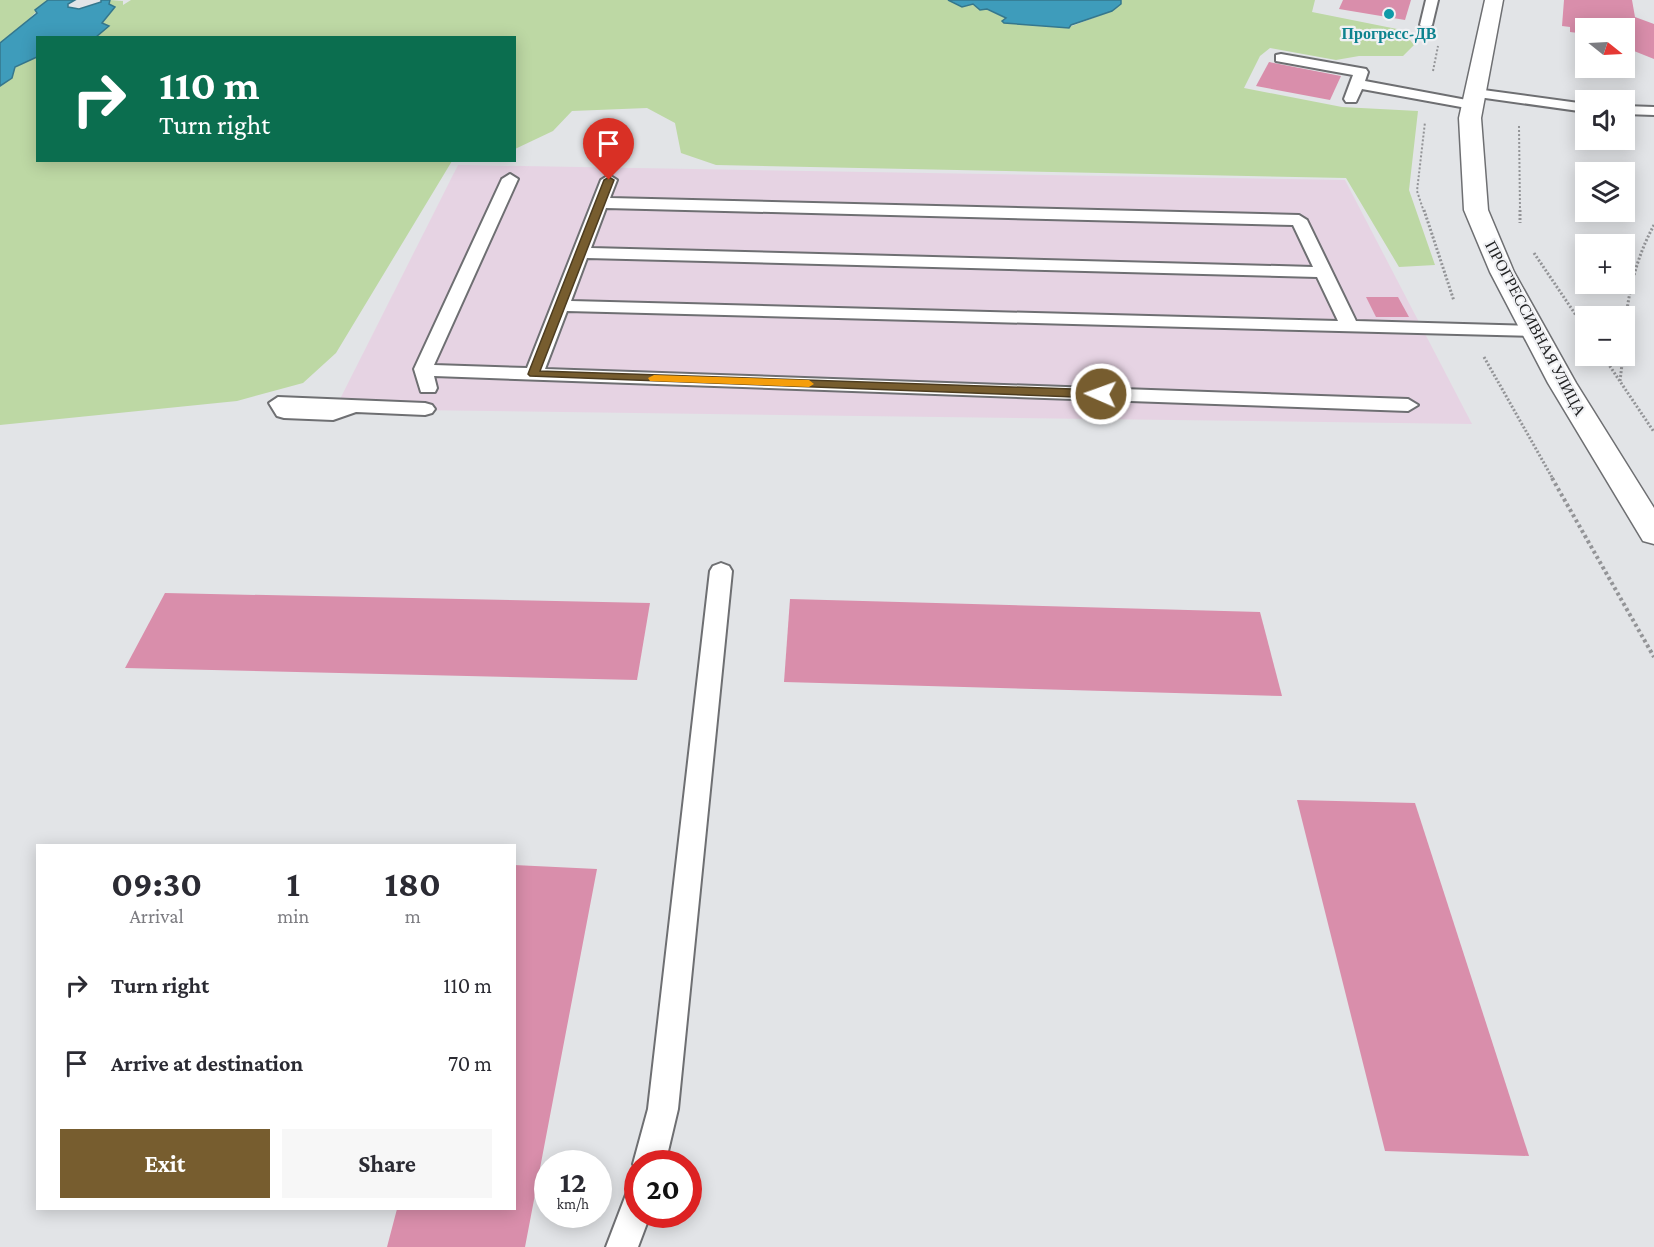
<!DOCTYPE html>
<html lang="en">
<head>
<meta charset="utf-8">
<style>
  body { margin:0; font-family:"Crimson Pro",serif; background:#f7f7f7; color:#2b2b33; height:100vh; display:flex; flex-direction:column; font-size:22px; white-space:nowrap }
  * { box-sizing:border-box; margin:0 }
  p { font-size:20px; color:#7c7c81 }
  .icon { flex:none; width:33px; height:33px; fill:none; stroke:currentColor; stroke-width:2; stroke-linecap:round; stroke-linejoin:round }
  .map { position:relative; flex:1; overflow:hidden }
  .details { position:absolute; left:36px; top:844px; width:480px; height:366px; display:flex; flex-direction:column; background:#fff; border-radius:0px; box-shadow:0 3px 15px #0003 }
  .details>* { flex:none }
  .top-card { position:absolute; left:36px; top:36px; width:480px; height:126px; border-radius:0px; box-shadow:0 3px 15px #0003; background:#0b6e4f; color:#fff; overflow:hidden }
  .needle { width:39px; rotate:108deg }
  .buttons { position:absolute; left:1575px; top:18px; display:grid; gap:12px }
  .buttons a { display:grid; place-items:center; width:60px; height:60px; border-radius:0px; background:#fff; box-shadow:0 3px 15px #0003; font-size:30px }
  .speed { position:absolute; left:534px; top:1150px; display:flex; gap:12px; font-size:30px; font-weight:700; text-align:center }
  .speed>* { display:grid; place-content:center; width:78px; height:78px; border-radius:50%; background:#fff; box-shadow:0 3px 15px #0003; line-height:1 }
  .speed small { font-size:15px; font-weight:400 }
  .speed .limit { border:9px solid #d22; background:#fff; color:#111 }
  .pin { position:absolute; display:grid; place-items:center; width:51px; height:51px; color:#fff; margin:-62px -26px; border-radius:50% 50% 50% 0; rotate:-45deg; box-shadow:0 0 6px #0007 }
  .pin .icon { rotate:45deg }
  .me { position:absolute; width:66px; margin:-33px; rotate:272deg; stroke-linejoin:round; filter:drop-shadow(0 0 4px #0008) }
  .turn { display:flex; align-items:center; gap:21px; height:126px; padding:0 24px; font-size:27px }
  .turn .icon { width:78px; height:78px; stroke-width:2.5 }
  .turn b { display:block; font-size:42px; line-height:51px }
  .eta { display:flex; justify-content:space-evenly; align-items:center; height:102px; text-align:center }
  .eta b { font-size:36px; font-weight:700; line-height:42px }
  .primary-button { display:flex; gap:12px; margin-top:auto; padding:12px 24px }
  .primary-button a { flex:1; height:69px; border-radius:0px; background:#775d2f; color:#fff; font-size:24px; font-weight:700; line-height:69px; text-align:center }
  .primary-button a+a { background:#f7f7f7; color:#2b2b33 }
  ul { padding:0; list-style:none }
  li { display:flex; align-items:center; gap:18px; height:78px; padding:0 24px }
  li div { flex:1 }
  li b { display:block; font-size:22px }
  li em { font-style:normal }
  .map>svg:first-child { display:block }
  .industrial { fill:#e6d3e3 }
  .green { fill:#bdd8a4 }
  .water { fill:#3e9cbb; stroke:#35778d; stroke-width:1.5 }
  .building { fill:#d98eab }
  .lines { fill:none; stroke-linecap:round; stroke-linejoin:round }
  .lane-casing { stroke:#6e6f72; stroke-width:4 }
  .secondary-casing { stroke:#6e6f72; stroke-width:3 }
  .path-far2 { stroke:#939497; stroke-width:2; stroke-dasharray:2 2; stroke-linecap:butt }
  .path-far1 { stroke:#939497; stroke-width:3; stroke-dasharray:2 2; stroke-linecap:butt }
  .path { stroke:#939497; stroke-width:4; stroke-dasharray:3 3; stroke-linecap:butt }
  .lane { fill:#fff; fill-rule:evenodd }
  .secondary { fill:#fff; fill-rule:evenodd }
  .route { fill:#775d2f; stroke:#4d3c1f; stroke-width:1.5 }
  .slow { fill:#f59e0b }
  .culture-dot { fill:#0f9aa8; stroke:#f0f1f4; stroke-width:2 }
  .labels { text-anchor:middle; stroke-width:4.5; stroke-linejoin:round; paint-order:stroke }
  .far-culture-label { font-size:16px; font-weight:bold; fill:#0d838f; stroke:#f0f1f4 }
  .far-street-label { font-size:16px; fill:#212223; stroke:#f0f1f4 }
</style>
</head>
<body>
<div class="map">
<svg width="1654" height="1247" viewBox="0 0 1654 1247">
  <rect width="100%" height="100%" fill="#e2e4e7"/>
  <path class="industrial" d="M 458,165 L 1345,180 L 1472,424 L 335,409 Z"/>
  <g class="green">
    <path d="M 0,0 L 48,0 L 20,28 L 0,43 Z"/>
    <path d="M 110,0 L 123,1 L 123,5 L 131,0 L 950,0 L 974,4 L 1006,18 L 1009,23 L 1069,27 L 1112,11 L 1120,5 L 1118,2 L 1121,0 L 1315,0 L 1312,12 L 1402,30 L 1414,45 L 1403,56 L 1359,56 L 1336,60 L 1270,48 L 1260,56 L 1244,88 L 1342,107 L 1418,111 L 1409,190 L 1435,265 L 1399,267 L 1346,178 L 716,165 L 681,153 L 675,123 L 647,108 L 572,111 L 553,131 L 515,149 L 514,38 L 96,38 L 108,26 L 102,24 L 114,7 L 108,3 Z"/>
    <path d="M 37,57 L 38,160 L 452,161 L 336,353 L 303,383 L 237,401 L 0,425 L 0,86 L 12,78 L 15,67 Z"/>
  </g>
  <g class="water">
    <path d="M 48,0 L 75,0 L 68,4 L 68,7 L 79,9 L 101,2 L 101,0 L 110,0 L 109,4 L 115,7 L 102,23 L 109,26 L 96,37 L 38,38 L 37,57 L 15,67 L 12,78 L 0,86 L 0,43 L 37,13 L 35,10 Z"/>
    <path d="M 948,0 L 1121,0 L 1121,4 L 1112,11 L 1071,25 L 1069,28 L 1004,23 L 1002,21 L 1006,18 L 987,9 L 980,10 L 973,4 L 962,7 Z"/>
  </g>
  <g class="building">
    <path d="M 1343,0 L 1411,0 L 1405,20 L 1339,9 Z"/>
    <path d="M 1564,0 L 1632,0 L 1635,17 L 1654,24 L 1654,59 L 1624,47 L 1624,28 L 1586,28 L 1586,34 L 1570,32 L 1570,27 L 1562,26 Z"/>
    <path d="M 1269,62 L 1341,76 L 1330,100 L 1256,86 Z"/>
    <path d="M 1366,297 L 1398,297 L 1409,317 L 1376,317 Z"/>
    <path d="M 165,593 L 650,603 L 637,680 L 125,668 Z"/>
    <path d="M 790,599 L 1260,612 L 1282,696 L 784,682 Z"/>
    <path d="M 1297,800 L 1415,803 L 1529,1156 L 1385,1151 Z"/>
    <path d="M 514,865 L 597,869 L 525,1247 L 387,1247 L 397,1209 L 514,1209 Z"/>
  </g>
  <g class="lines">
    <defs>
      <g id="lane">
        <path d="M 1426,0 L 1438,0 L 1432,25 L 1426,29 L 1420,25 Z"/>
        <path d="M 1281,54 L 1366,69 L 1368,72 L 1365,81 L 1472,101 L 1479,105 L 1472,109 L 1362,89 L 1356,102 L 1346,102 L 1344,99 L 1353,75 L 1276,61 L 1276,55 Z"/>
        <path d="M 1476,89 L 1586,104 L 1586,112 L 1471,96 L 1469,93 Z"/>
        <path d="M 1624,106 L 1654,107 L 1654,115 L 1624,114 Z"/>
        <path d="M 510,174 L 518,179 L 434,365 L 527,368 L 601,180 L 609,175 L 617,180 L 610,198 L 1299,215 L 1307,220 L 1356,321 L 1534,326 L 1543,331 L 1534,336 L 567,311 L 545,369 L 1408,399 L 1418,405 L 1408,411 L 434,376 L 437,388 L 435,392 L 421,392 L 414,369 L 502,179 ZM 606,208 L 1293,225 L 1313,267 L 591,248 ZM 587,258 L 1317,277 L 1338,321 L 571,301 Z"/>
        <path d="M 278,397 L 425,403 L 432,405 L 435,409 L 432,413 L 425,415 L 356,412 L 333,420 L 284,418 L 277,416 L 269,403 Z"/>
        <path d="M 721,563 L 729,566 L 732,571 L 678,1109 L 665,1164 L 638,1164 L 638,1174 L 633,1164 L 648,1109 L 710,571 L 713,566 Z"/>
        <path d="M 638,1187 L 638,1215 L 650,1215 L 638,1247 L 606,1247 L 627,1192 Z"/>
      </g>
      <path id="secondary" d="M 1485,0 L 1503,0 L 1481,118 L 1488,210 L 1514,272 L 1576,383 L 1654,508 L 1654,544 L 1643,541 L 1548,383 L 1490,272 L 1464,210 L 1459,118 Z"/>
    </defs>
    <use href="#lane" class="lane-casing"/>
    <use href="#secondary" class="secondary-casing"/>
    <g class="path-far2">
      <path d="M 1433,71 L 1438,46"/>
      <path d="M 1519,126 L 1520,212"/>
      <path d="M 1424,212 L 1417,191 L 1425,122"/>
    </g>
    <g class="path-far1">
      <path d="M 1424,210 L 1454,301"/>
      <path d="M 1520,210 L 1520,223"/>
      <path d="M 1534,253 L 1586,330"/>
      <path d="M 1624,334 C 1628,294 1635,260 1654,225"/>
      <path d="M 1603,356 L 1654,432"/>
      <path d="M 1484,357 L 1553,479"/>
      <path d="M 1620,381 L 1623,356"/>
    </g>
    <path class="path" d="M 1552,478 L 1654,657"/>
    <use href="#lane" class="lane"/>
    <use href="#secondary" class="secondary"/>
  </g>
  <path class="route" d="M 609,177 L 614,180 L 540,371 L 1101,390 L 1107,394 L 1101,398 L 530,376 L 528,374 L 604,180 Z"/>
  <path class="slow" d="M 654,375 L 809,380 L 814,384 L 809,387 L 650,381 L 648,378 Z"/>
  <circle class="culture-dot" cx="1389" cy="14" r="6"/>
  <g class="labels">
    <g class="far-culture-label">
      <text x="1389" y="39">Прогресс-ДВ</text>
    </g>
    <g class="far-street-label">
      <text transform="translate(1536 328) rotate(62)" y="6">ПРОГРЕССИВНАЯ УЛИЦА</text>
    </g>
  </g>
</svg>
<div class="buttons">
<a><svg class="needle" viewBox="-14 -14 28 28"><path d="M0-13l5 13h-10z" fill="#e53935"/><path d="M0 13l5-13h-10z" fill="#7c7c81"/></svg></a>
<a><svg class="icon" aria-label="sound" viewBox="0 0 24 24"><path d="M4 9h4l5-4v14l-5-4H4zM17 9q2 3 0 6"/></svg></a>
<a><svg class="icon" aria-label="layers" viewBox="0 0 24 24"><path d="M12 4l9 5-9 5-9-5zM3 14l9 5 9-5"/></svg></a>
<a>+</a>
<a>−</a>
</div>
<div class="speed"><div>12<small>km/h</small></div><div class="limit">20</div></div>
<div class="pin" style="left:609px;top:180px;background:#d93025"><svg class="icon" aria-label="arrive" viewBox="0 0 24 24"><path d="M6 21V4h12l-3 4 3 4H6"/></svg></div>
<svg class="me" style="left:1101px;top:394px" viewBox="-20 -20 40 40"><circle r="17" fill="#775d2f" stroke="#fff" stroke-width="3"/><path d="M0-11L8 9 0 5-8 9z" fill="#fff"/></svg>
<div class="top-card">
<div class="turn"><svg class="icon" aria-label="right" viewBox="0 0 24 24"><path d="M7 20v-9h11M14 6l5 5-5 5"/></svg><div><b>110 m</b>Turn right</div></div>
</div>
<section class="details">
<div class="eta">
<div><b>09:30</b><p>Arrival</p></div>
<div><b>1</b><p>min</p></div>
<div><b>180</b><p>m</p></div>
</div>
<ul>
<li><svg class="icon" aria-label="right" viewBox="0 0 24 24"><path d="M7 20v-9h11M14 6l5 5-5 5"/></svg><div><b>Turn right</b></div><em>110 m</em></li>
<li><svg class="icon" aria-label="arrive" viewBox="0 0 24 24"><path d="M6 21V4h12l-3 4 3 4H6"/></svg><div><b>Arrive at destination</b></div><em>70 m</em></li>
</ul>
<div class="primary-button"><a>Exit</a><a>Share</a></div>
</section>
</div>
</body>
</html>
